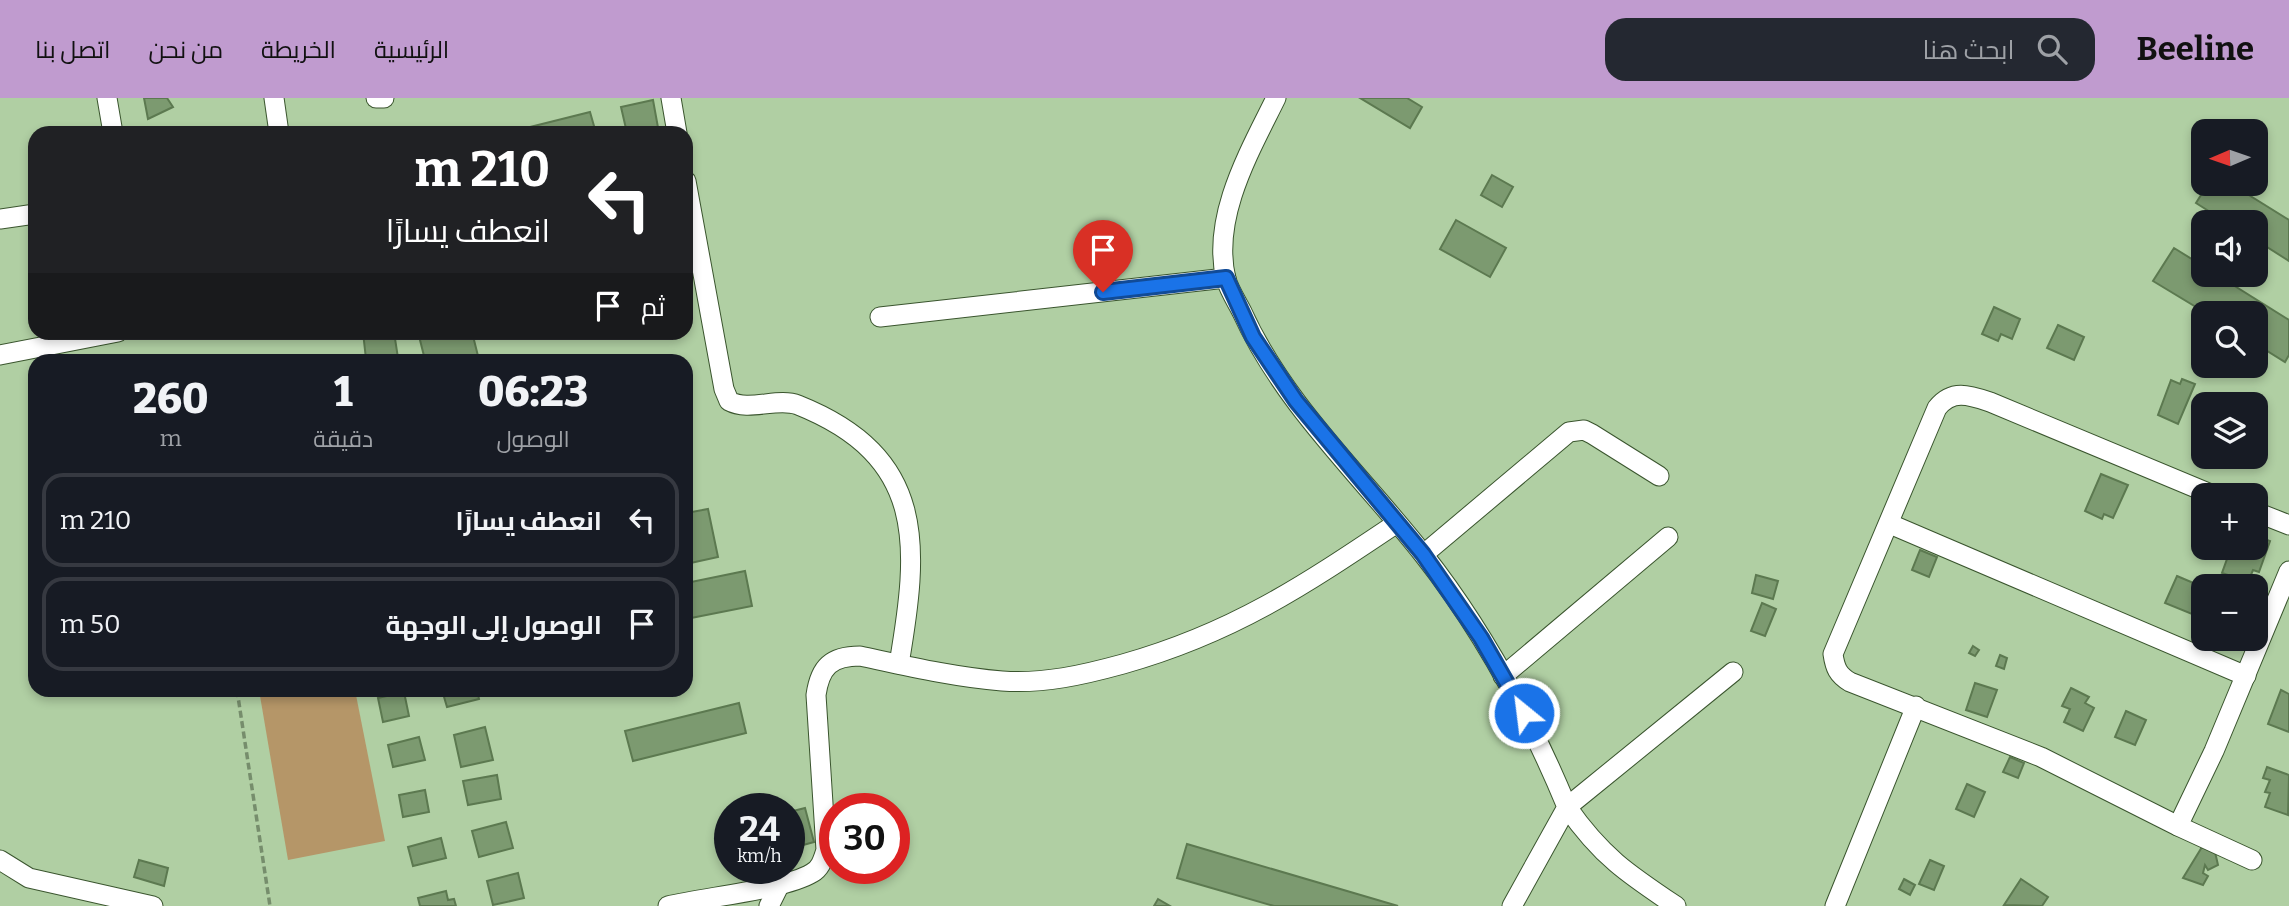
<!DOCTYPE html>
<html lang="ar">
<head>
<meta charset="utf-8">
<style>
  body { margin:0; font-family:Bitter,Cairo,serif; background:#242831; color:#f1f3f6; direction:rtl; height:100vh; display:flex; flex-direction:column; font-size:26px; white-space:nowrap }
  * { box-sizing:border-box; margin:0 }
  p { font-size:23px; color:#9ea1a6 }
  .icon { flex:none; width:38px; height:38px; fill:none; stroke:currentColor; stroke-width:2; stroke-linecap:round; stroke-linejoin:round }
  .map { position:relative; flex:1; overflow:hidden; direction:ltr }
  .panel { position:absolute; left:28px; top:256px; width:665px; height:343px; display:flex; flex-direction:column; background:#171b24; border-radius:21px; box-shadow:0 4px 10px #0003; direction:rtl }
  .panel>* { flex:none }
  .guide { position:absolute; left:28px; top:28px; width:665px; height:214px; border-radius:21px; box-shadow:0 4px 10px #0003; direction:rtl; background:#202124; color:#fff; overflow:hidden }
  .needle { width:46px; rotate:268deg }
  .tools { position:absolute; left:2191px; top:21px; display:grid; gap:14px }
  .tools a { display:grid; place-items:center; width:77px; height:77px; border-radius:14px; background:#171b24; box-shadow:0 4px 10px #0003; font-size:35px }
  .speed { position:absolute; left:714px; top:695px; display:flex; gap:14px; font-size:35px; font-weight:700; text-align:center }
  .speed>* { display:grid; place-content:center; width:91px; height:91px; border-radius:50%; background:#171b24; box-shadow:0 4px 10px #0003; line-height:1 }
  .speed small { font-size:18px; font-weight:400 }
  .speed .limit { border:10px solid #d22; background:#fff; color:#111 }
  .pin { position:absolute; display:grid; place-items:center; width:60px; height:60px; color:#fff; margin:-72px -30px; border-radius:50% 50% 50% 0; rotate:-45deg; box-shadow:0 0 7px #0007 }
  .pin .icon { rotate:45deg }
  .me { position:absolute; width:77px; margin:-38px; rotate:331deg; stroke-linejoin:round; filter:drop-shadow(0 0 5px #0008) }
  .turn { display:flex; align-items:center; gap:24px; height:147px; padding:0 28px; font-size:32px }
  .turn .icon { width:91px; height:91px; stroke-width:2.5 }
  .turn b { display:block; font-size:49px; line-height:60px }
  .then { display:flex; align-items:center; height:66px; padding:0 28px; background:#0003; gap:14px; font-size:26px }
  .eta { display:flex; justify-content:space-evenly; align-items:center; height:119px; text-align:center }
  .eta b { font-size:42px; font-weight:800; line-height:49px }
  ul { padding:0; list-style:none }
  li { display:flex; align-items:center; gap:21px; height:94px; margin:0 14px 10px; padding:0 14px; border:4px solid #363941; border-radius:21px }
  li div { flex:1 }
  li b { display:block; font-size:26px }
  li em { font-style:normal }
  header { display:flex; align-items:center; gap:42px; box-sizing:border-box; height:98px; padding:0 35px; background:#c09bcf; color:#111 }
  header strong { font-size:33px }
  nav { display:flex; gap:38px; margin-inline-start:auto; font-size:24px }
  .search { width:490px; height:63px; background:#242831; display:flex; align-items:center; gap:18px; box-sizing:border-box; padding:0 24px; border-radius:21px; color:#9ea1a6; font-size:26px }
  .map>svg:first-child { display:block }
  .green { fill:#b59668 }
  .building { fill:#7c9a70; stroke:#5c7950; stroke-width:2 }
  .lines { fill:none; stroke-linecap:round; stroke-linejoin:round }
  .minor-casing { stroke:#3a552e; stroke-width:21 }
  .path { stroke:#768d6c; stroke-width:3.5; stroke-dasharray:7 3.5; stroke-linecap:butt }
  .minor { stroke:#fff; stroke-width:19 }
  .route-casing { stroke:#114b97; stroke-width:18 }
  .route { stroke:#1a73e8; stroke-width:12 }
</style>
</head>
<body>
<header>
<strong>Beeline</strong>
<div class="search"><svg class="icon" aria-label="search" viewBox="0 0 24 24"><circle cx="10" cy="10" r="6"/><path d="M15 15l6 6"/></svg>ابحث هنا</div>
<nav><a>الرئيسية</a><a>الخريطة</a><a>من نحن</a><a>اتصل بنا</a></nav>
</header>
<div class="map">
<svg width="2289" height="808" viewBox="0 0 2289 808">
  <rect width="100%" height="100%" fill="#b0cfa3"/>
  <path class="green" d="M 259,592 L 355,592 L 385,743 L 288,762 Z"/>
  <g class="building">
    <path d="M 144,0 L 167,0 L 173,9 L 148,21 Z"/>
    <path d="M 1360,0 L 1407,0 L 1422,9 L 1410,30 Z"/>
    <path d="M 653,2 L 659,35 L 627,35 L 621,9 Z"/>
    <path d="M 590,14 L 596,35 L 527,35 L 526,30 Z"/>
    <path d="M 1492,77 L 1513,89 L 1502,109 L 1481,97 Z"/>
    <path d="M 2208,86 L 2231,86 L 2289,122 L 2289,163 L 2256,142 L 2256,124 L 2226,124 L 2196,105 Z"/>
    <path d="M 1456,122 L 1506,150 L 1490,179 L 1440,151 Z"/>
    <path d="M 2174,150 L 2203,168 L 2203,177 L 2217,177 L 2289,222 L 2289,257 L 2285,264 L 2256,246 L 2256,215 L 2206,215 L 2153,183 Z"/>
    <path d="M 686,184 L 690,205 L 686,206 Z"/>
    <path d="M 1994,209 L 2020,221 L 2012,241 L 2001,236 L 1998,243 L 1982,236 Z"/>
    <path d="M 2058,227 L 2084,239 L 2074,262 L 2047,250 Z"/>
    <path d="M 363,234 L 394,234 L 398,260 L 366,261 Z"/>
    <path d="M 418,234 L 472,234 L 479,262 L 425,262 Z"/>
    <path d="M 2182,281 L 2195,286 L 2178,326 L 2158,317 L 2171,282 L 2180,286 Z"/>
    <path d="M 2222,297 L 2233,302 L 2235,299 L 2252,306 L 2218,306 Z"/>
    <path d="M 2101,376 L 2128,387 L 2113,420 L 2104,416 L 2102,421 L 2085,413 Z"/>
    <path d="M 708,411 L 718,459 L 686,466 L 686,415 Z"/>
    <path d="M 2256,430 L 2265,434 L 2262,440 L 2270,443 L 2259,474 L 2253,472 L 2248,484 L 2222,475 L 2231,450 L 2256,450 Z"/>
    <path d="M 1920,452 L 1937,459 L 1929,479 L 1912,472 Z"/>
    <path d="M 745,473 L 752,508 L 686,521 L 686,485 Z"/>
    <path d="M 1756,477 L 1778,483 L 1773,501 L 1752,495 Z"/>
    <path d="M 2177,478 L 2203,489 L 2192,516 L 2165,505 Z"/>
    <path d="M 1762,505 L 1776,511 L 1765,538 L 1751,533 Z"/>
    <path d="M 1973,548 L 1979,552 L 1975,558 L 1969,555 Z"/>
    <path d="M 2000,557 L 2007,560 L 2004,571 L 1996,568 Z"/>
    <path d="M 1975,585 L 1997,592 L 1987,619 L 1966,612 Z"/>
    <path d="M 2071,590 L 2089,599 L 2085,605 L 2094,610 L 2083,633 L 2064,624 L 2070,611 L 2062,608 Z"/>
    <path d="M 442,592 L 477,592 L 479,601 L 447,609 Z"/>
    <path d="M 2281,592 L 2289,596 L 2289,634 L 2268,626 Z"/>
    <path d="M 404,594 L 409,618 L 383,624 L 378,600 Z"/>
    <path d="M 739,605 L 746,635 L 633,663 L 625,633 Z"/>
    <path d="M 2126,613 L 2146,622 L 2135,647 L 2115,639 Z"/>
    <path d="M 485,629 L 493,662 L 461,669 L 454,637 Z"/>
    <path d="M 419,639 L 425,662 L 393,669 L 388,647 Z"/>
    <path d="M 2010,659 L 2024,665 L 2018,680 L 2003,674 Z"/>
    <path d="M 2267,669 L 2289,677 L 2288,717 L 2265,709 L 2270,695 L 2265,694 L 2270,682 L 2263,680 Z"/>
    <path d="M 497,677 L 501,701 L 468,707 L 463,683 Z"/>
    <path d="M 1967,686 L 1985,694 L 1974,719 L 1956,711 Z"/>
    <path d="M 425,692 L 429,714 L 403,719 L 399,697 Z"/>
    <path d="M 805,710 L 814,744 L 789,751 L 789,714 Z"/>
    <path d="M 506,724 L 513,750 L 479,759 L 472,733 Z"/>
    <path d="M 441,740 L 446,760 L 413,768 L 408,749 Z"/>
    <path d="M 1187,746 L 1398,808 L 1274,808 L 1177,780 Z"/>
    <path d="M 2202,749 L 2215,754 L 2218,767 L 2208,772 L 2205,767 L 2203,775 L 2208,778 L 2203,787 L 2183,780 Z"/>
    <path d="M 139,762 L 168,770 L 164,788 L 134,779 Z"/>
    <path d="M 1930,762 L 1944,768 L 1934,792 L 1919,786 Z"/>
    <path d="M 518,775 L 524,800 L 493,807 L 487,783 Z"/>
    <path d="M 1904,781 L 1915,787 L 1910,797 L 1899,791 Z"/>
    <path d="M 2021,781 L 2048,799 L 2042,808 L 2004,807 Z"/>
    <path d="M 446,793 L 448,802 L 454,801 L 456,808 L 420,808 L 418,800 Z"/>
    <path d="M 1158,801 L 1170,808 L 1154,808 Z"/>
  </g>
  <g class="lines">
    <defs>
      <g id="minor">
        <path d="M 107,0 L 113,35"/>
        <path d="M 274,0 L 279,35"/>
        <path d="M 376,0 L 384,0"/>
        <path d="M 671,0 L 677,35"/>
        <path d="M 1276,0 C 1250,53 1211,119 1226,181 C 1229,192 1237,204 1242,214 C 1284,307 1361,377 1423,456 C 1483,532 1530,620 1567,709 L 1512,808"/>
        <path d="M 686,83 L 724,291 L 729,303 C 749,314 778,299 798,307 C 928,359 919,448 899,566"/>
        <path d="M 0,121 L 35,116"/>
        <path d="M 880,219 L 1226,180"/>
        <path d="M 0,257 L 118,234"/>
        <path d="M 2256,414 L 2289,427"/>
        <path d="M 1890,426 L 2246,578"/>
        <path d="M 1424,456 L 1569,334 L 1584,332 L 1592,336 L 1659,378"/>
        <path d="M 1503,578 L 1668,439"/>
        <path d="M 2178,728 L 2041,659 L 1850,584 C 1838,577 1835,570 1833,556 L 1937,310 C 1952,291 1969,297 1990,304 L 2213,397"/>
        <path d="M 0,762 L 29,780 L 153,808"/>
        <path d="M 2252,762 L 2178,728 L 2214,653 L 2289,473"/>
        <path d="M 668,808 C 704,799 784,792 812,775 C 821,770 823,761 826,752 L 816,597 C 820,569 831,558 860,558 C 907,568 954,579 1002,583 C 1044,586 1083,577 1123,566 C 1233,535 1303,488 1397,425"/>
        <path d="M 769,808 L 780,786"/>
        <path d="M 1676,808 C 1628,776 1601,758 1567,709 L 1733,574"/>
        <path d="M 1835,808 L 1916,608"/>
      </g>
    </defs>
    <use href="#minor" class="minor-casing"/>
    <path class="path" d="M 237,592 L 270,808"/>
    <use href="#minor" class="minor"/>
  </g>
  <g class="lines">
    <defs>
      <path id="route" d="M 1103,194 L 1226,180 L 1253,239 L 1296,303 L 1423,456 L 1481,540 L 1524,615"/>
    </defs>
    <use href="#route" class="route-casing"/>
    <use href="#route" class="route"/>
  </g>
</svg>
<div class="tools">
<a><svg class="needle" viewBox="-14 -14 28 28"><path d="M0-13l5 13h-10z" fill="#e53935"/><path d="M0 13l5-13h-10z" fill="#9ea1a6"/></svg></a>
<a><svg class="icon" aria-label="sound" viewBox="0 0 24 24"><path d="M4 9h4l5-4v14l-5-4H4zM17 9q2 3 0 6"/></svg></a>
<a><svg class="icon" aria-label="search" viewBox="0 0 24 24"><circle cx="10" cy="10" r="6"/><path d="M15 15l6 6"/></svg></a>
<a><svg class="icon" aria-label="layers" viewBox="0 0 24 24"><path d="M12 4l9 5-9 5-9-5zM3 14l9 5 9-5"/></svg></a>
<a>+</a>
<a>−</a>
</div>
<div class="speed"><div>24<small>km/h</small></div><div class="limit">30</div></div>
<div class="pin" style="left:1103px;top:194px;background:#d93025"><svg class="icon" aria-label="arrive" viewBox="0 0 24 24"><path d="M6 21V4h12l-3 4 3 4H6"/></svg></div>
<svg class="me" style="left:1524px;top:615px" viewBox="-20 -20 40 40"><circle r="17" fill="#1a73e8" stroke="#fff" stroke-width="3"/><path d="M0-11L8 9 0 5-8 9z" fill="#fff"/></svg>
<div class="guide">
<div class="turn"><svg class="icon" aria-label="left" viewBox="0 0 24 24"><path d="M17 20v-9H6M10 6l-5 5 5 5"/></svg><div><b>210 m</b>انعطف يسارًا</div></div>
<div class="then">ثم<svg class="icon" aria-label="arrive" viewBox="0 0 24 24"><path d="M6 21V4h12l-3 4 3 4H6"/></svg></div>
</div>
<section class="panel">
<div class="eta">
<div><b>06:23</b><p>الوصول</p></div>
<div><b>1</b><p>دقيقة</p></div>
<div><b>260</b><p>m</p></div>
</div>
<ul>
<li><svg class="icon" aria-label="left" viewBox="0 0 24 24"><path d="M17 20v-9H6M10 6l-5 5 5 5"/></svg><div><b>انعطف يسارًا</b></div><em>210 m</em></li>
<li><svg class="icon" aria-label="arrive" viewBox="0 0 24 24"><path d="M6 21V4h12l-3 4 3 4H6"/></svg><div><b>الوصول إلى الوجهة</b></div><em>50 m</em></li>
</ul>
</section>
</div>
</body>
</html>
